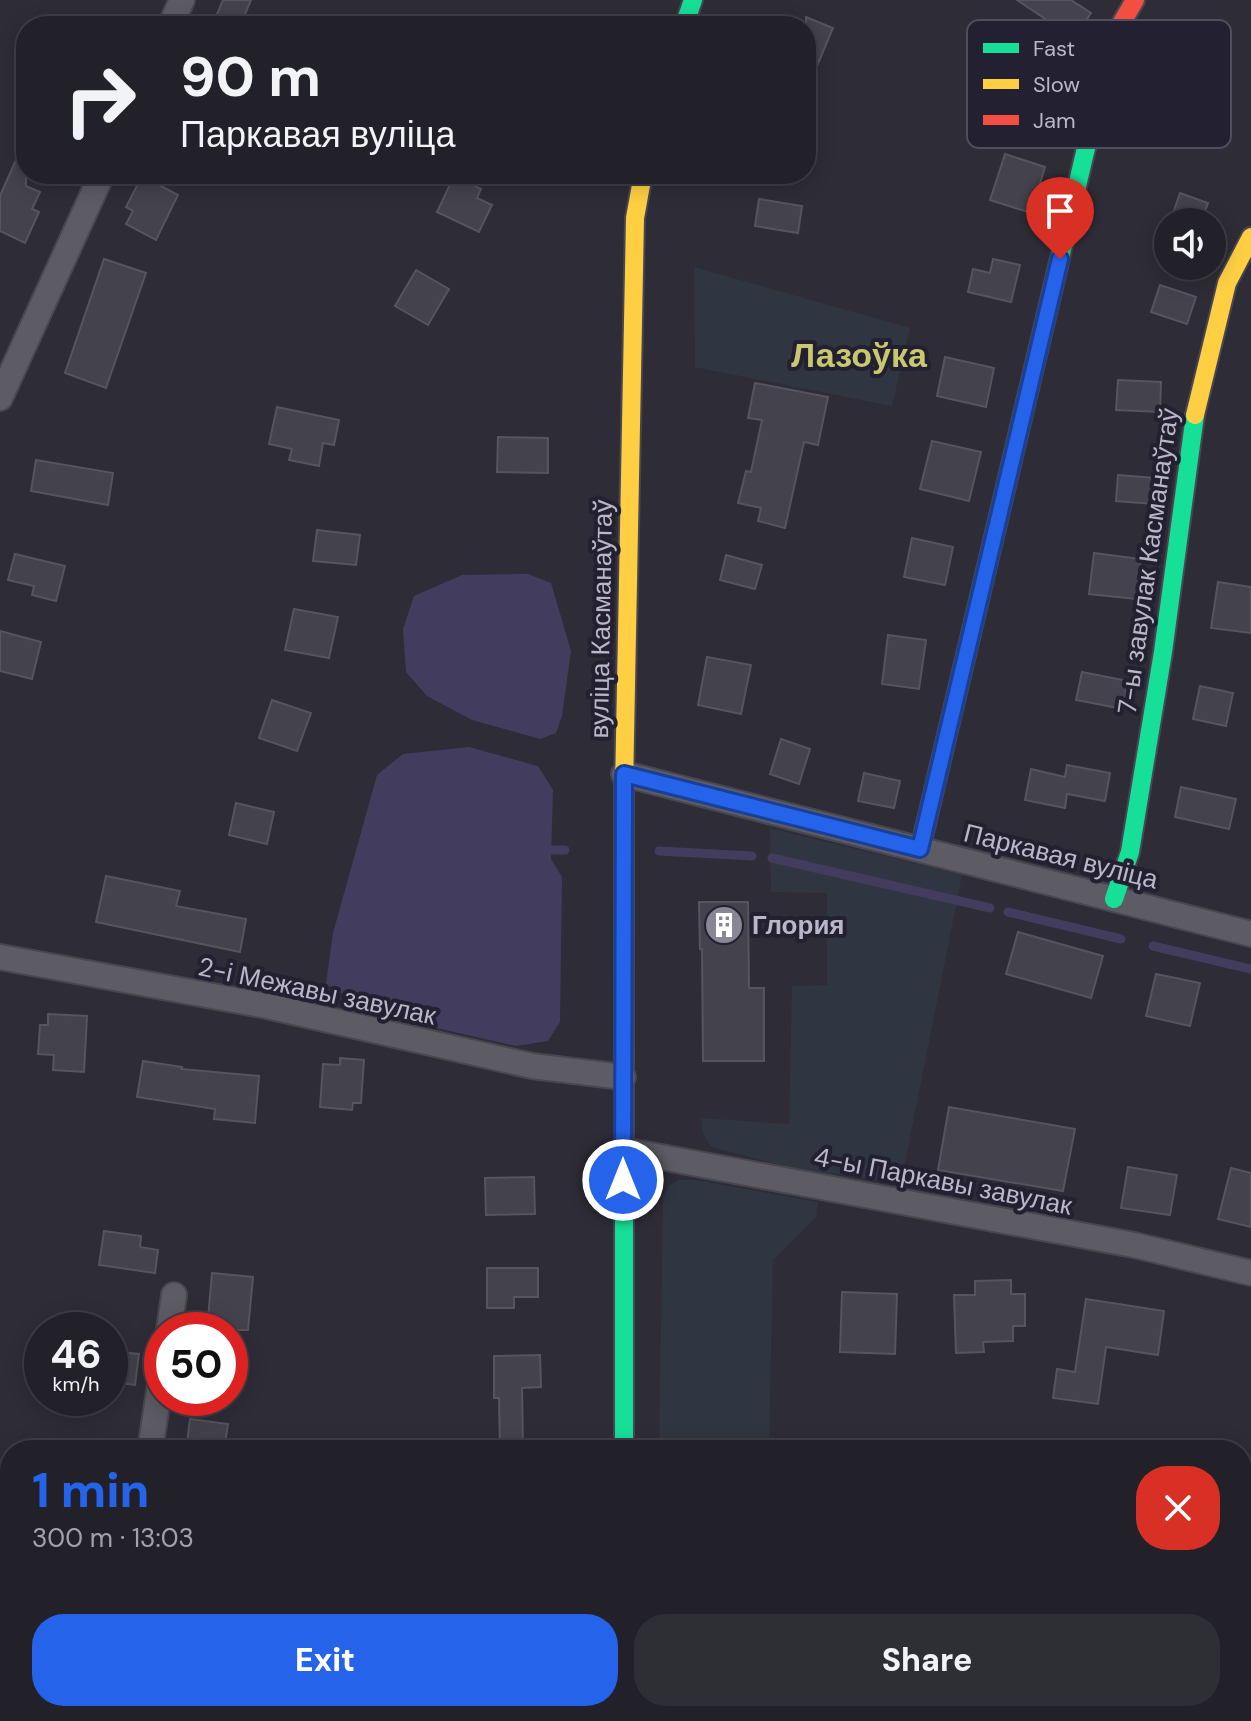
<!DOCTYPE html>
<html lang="en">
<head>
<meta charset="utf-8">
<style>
  body { margin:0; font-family:"DM Sans",sans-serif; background:#2e2e35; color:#f1f3f6; height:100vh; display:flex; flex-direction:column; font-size:30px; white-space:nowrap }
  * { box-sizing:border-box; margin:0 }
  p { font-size:26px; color:#a2a3a8 }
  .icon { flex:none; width:44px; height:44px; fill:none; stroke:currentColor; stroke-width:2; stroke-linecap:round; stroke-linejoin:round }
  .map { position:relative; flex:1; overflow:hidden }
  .drawer { position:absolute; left:0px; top:1440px; width:1252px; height:282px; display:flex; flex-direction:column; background:#222129; border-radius:32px 32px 0 0; box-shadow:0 4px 20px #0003,0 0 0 2px #3f3e46 }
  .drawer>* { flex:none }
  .guide { position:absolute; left:16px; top:16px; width:800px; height:168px; border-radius:32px; box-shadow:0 4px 20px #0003,0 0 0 2px #3f3e46; background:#222129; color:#f1f3f6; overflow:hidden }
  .buttons { position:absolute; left:1154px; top:208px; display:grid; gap:16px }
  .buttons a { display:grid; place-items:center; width:72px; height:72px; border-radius:50%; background:#222129; box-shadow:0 4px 20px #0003,0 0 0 2px #3f3e46; font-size:40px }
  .speed { position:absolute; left:24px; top:1312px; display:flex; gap:16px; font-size:40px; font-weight:700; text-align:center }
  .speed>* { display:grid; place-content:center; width:104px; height:104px; border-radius:50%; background:#222129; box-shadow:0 4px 20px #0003,0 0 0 2px #3f3e46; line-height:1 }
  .speed small { font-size:20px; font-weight:400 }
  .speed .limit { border:12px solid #d22; background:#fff; color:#111 }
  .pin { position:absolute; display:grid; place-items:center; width:68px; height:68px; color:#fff; margin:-82px -34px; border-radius:50% 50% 50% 0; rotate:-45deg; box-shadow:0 0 8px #0007 }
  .pin .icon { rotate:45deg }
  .me { position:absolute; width:88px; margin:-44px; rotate:0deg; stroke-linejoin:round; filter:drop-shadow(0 0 6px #0008) }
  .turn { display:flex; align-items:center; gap:28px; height:168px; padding:0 32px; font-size:36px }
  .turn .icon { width:104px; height:104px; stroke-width:2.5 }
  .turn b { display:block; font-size:56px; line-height:68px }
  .round { display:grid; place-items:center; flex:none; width:84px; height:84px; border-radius:32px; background:#2e2e35 }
  .summary { display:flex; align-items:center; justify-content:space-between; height:136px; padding:0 32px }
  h1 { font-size:48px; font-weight:800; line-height:60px; color:#2563eb }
  .button { display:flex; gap:16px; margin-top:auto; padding:16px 32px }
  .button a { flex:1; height:92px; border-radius:32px; background:#2563eb; color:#fff; font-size:32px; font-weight:800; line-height:92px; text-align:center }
  .button a+a { background:#2e2e35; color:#f1f3f6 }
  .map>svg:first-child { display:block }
  .green { fill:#2f3641 }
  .water { fill:#423d5e }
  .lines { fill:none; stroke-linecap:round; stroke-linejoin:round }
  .stream { stroke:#423d5e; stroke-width:9 }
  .building { fill:#44424c; stroke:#56545f; stroke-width:2 }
  .street-casing { stroke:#48474e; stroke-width:28 }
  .fast-casing { stroke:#484751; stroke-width:22 }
  .slow-casing { stroke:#484751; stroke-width:22 }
  .jam-casing { stroke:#484751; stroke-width:22 }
  .street { stroke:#5d5c65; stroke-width:24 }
  .fast { stroke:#16e098; stroke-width:18 }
  .slow { stroke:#ffcf43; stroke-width:18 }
  .jam { stroke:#f24e42; stroke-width:18 }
  .route-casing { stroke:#184099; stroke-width:20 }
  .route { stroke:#2563eb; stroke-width:14 }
  .labels { text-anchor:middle; stroke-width:8; stroke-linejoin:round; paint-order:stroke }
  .street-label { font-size:26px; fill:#bab7c7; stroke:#222031 }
  .poi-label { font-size:26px; font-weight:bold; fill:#bab7c7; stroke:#222031; text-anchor:start }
  .district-label { font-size:34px; font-weight:bold; fill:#c9c870; stroke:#222031 }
  .key { fill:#222031; stroke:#504d5e; stroke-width:2 }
  .key-label { font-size:22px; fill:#bab7c7 }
</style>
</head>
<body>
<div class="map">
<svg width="1251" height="1721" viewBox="0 0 1251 1721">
  <rect width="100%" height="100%" fill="#2e2c37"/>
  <g class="green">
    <path d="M 694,267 L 910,328 L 892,406 L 695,367 Z"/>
    <path d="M 770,828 L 962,875 L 901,1183 L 793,1168 L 711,1147 L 703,1133 L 701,1118 L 789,1124 L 792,986 L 827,985 L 827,893 L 771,892 Z"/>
    <path d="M 679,1180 L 696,1180 L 818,1202 L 816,1217 L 773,1260 L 769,1450 L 659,1450 L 663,1198 L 668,1186 Z"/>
    <path d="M 662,1712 L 891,1712 L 889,1721 L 662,1721 Z"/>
  </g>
  <g class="water">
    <path d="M 528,574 L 551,583 L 571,651 L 562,716 L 556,733 L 540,739 L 472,720 L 427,696 L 406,672 L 403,629 L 414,596 L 462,575 Z"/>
    <path d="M 469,747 L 538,766 L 553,790 L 551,859 L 562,877 L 560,1022 L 548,1041 L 516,1046 L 375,1014 L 326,984 L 333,933 L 377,775 L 403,754 Z"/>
  </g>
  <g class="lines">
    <g class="stream">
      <path d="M 552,850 L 565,850"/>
      <path d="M 659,851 L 752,856"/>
      <path d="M 772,858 L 990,908"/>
      <path d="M 1008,912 L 1121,939"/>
      <path d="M 1153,946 L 1251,969"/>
    </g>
  </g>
  <g class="building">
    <path d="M 223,0 L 251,0 L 240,26 L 212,26 Z"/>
    <path d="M 1017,0 L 1071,0 L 1091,13 L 1074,38 Z"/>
    <path d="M 806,17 L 833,28 L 806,92 Z"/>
    <path d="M 26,137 L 26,186 L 40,192 L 32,209 L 39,212 L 25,243 L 0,231 L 0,196 Z"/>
    <path d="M 1005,154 L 1045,167 L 1031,213 L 990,200 Z"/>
    <path d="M 142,176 L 178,195 L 156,240 L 126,224 L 133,211 L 126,207 Z"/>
    <path d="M 454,176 L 481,189 L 477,198 L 492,205 L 479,232 L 437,212 Z"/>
    <path d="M 1180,193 L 1208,203 L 1201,222 L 1170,222 Z"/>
    <path d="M 759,199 L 802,206 L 798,233 L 755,226 Z"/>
    <path d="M 104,259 L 146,273 L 106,388 L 65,373 Z"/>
    <path d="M 993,259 L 1020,265 L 1011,302 L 968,292 L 973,269 L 990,273 Z"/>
    <path d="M 416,270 L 449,289 L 428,325 L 395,306 Z"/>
    <path d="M 1160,285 L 1196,297 L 1187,324 L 1151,312 Z"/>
    <path d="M 945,357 L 994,368 L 986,407 L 937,396 Z"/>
    <path d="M 1118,380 L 1161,382 L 1160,412 L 1116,410 Z"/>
    <path d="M 755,383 L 828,397 L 818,445 L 804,442 L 785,528 L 758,521 L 761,508 L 738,503 L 746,471 L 751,472 L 762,420 L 748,418 Z"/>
    <path d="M 277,407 L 339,420 L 334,445 L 323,443 L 319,466 L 289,460 L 292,449 L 269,444 Z"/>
    <path d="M 498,437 L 548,438 L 548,473 L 497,472 Z"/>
    <path d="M 932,441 L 981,452 L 969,501 L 920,489 Z"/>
    <path d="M 36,460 L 113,473 L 108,505 L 31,491 Z"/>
    <path d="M 1118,475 L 1155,478 L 1153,504 L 1116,501 Z"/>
    <path d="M 317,530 L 360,535 L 356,565 L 313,561 Z"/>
    <path d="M 912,538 L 953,547 L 945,585 L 904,577 Z"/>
    <path d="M 1094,553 L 1141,559 L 1136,599 L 1089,594 Z"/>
    <path d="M 15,554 L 65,566 L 56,601 L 32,595 L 34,586 L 8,580 Z"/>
    <path d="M 726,555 L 762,565 L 755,589 L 720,580 Z"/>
    <path d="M 1218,582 L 1251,587 L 1251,633 L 1211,628 Z"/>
    <path d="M 294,609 L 338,617 L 329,658 L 285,650 Z"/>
    <path d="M 0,631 L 41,642 L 32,679 L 0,671 Z"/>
    <path d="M 888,635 L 926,640 L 919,689 L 882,684 Z"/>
    <path d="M 707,657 L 751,665 L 741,714 L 698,705 Z"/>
    <path d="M 1082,672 L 1128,681 L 1123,709 L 1076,700 Z"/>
    <path d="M 1200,686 L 1233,693 L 1226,726 L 1193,719 Z"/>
    <path d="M 272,700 L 311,713 L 297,751 L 259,738 Z"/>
    <path d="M 781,739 L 810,749 L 799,784 L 770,774 Z"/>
    <path d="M 1067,765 L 1110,773 L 1105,801 L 1067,794 L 1065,808 L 1025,800 L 1031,769 L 1065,777 Z"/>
    <path d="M 864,773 L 900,781 L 894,808 L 858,801 Z"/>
    <path d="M 1181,787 L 1236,799 L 1229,829 L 1175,817 Z"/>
    <path d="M 236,803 L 274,812 L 267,844 L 229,835 Z"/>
    <path d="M 106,876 L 180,891 L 176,906 L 246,919 L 240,952 L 96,922 Z"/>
    <path d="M 699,902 L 748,902 L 749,988 L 764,988 L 764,1061 L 703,1061 L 702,949 L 700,949 Z"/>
    <path d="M 1018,932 L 1103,956 L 1091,998 L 1006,974 Z"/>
    <path d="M 1156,974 L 1200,983 L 1190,1026 L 1146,1016 Z"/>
    <path d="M 48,1014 L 87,1016 L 84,1072 L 53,1070 L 54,1055 L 38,1054 L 40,1025 L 48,1025 Z"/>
    <path d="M 340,1058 L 364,1060 L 361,1103 L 353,1103 L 352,1110 L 320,1107 L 323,1064 L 340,1065 Z"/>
    <path d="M 143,1061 L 182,1067 L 181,1069 L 259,1076 L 255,1123 L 214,1119 L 215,1109 L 137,1097 Z"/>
    <path d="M 949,1107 L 1075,1129 L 1063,1191 L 938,1170 Z"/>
    <path d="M 1128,1167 L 1177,1175 L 1170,1215 L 1121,1208 Z"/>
    <path d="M 1231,1168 L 1251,1173 L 1251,1227 L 1218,1219 Z"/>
    <path d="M 534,1177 L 535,1214 L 486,1215 L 485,1178 Z"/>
    <path d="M 104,1231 L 141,1236 L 140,1247 L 158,1250 L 155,1273 L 99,1265 Z"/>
    <path d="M 487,1268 L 538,1268 L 538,1297 L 514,1297 L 514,1308 L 487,1308 Z"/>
    <path d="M 212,1273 L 253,1277 L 248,1330 L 207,1330 Z"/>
    <path d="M 1011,1280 L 1011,1294 L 1025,1294 L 1025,1326 L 1013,1326 L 1013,1341 L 983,1342 L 984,1352 L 956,1353 L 954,1295 L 975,1295 L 975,1281 Z"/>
    <path d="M 842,1292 L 897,1294 L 895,1354 L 840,1352 Z"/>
    <path d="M 1086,1299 L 1164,1311 L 1158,1355 L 1106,1347 L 1098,1404 L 1053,1398 L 1057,1369 L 1075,1372 Z"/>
    <path d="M 110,1351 L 139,1354 L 135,1385 L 110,1382 Z"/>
    <path d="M 540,1355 L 541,1387 L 522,1388 L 523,1450 L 500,1450 L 499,1398 L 494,1398 L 494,1356 Z"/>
    <path d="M 190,1419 L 228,1424 L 224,1450 L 186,1450 Z"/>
  </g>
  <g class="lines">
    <defs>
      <g id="street">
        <path d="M 170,26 L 182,0"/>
        <path d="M 0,398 L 102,174"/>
        <path d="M 624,774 L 1251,934"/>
        <path d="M 0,957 L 267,1006 L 532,1066 L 623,1077"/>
        <path d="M 623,1150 L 1134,1245 L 1251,1273"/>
        <path d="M 169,1330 L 174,1295"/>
        <path d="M 150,1450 L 162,1372"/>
        <path d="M 1242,1619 L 1251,1594"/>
        <path d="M 108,1721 L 109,1712"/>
        <path d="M 1206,1721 L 1209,1712"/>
      </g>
      <g id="fast">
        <path d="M 684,26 L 693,0"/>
        <path d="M 624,789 L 624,1450"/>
        <path d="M 920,849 L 1096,106"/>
        <path d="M 1114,899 L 1130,852 L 1163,652 L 1195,415"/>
        <path d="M 626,1712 L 626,1721"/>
      </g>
      <g id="slow">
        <path d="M 1195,415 L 1227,283 L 1251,237"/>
        <path d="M 624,789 L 635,218 L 643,174"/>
      </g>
      <path id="jam" d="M 1096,106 L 1111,41 L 1135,0"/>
    </defs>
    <use href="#street" class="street-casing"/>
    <use href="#fast" class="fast-casing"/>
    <use href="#slow" class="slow-casing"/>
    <use href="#jam" class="jam-casing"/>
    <use href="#street" class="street"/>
    <use href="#fast" class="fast"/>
    <use href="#slow" class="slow"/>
    <use href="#jam" class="jam"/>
  </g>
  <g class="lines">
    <defs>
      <path id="route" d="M 623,1180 L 624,774 L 920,849 L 1060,259"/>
    </defs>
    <use href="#route" class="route-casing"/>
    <use href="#route" class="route"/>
  </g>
  <defs>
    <symbol id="building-disc" viewBox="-11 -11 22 22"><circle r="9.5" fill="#898695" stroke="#222031"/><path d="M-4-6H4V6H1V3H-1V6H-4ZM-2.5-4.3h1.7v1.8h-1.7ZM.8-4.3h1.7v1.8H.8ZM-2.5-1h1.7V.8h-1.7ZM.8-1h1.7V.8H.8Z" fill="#fff"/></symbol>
  </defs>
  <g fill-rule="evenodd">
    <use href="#building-disc" x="702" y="903" width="44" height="44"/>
  </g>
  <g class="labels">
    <g class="street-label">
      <text transform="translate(1148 561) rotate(-82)" y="9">7-ы завулак Касманаўтаў</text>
      <text transform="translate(601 619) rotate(-89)" y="9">вуліца Касманаўтаў</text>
      <text transform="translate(1061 856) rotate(14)" y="9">Паркавая вуліца</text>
      <text transform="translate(317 991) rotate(12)" y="9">2-і Межавы завулак</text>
      <text transform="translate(943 1181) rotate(11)" y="9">4-ы Паркавы завулак</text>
    </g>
    <g class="poi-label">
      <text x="752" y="934">Глория</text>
    </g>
    <g class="district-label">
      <text x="859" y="367">Лазоўка</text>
    </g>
  </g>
  <rect x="967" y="20" width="264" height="128" rx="12" class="key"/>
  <rect x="983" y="43" width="36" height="10" fill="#16e098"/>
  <rect x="983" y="79" width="36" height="10" fill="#ffcf43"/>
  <rect x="983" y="115" width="36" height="10" fill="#f24e42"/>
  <g class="key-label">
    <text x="1033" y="56">Fast</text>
    <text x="1033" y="92">Slow</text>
    <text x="1033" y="128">Jam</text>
  </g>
</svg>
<div class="buttons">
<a><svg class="icon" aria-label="sound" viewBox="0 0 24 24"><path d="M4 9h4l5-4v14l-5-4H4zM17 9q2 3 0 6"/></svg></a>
</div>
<div class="speed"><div>46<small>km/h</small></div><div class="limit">50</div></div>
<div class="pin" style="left:1060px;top:259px;background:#d93025"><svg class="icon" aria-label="arrive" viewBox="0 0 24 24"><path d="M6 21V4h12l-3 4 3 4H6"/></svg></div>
<svg class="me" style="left:623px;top:1180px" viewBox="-20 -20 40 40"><circle r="17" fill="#2563eb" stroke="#fff" stroke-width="3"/><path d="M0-11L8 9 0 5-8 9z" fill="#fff"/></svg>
<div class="guide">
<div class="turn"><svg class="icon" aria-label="right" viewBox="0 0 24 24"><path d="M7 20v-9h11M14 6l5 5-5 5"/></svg><div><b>90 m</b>Паркавая вуліца</div></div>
</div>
<section class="drawer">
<div class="summary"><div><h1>1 min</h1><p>300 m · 13:03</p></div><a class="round" style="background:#d93025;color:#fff"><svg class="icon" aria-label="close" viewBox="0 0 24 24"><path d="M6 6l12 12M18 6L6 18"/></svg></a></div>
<div class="button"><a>Exit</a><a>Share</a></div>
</section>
</div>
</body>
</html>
